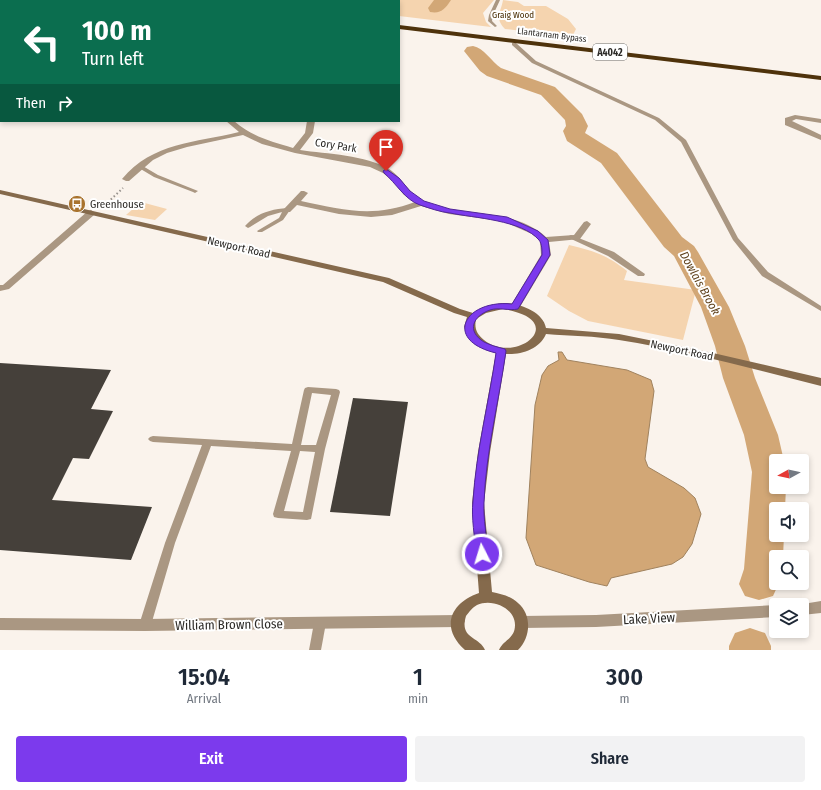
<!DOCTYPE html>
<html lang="en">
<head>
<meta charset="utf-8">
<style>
  body { margin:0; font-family:"Fira Sans Condensed",sans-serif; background:#f2f2f3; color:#1f2937; height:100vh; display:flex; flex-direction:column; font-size:15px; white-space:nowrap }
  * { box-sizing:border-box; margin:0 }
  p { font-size:13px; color:#747a83 }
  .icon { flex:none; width:22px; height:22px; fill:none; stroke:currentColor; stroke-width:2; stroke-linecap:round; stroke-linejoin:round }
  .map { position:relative; height:650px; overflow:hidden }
  .drawer { display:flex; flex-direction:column; background:#fff; flex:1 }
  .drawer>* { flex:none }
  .hud { position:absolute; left:0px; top:0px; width:400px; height:122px; box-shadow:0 2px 6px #0003; background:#0b6e4f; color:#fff; overflow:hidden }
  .needle { width:26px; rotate:262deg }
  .tools { position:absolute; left:769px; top:454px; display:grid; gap:8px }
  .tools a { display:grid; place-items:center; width:40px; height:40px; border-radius:4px; background:#fff; box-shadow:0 2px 6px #0003; font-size:20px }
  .pin { position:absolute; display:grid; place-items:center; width:34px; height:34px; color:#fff; margin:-41px -17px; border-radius:50% 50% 50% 0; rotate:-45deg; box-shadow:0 0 4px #0007 }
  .pin .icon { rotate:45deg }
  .me { position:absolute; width:44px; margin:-22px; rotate:355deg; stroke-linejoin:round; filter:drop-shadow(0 0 3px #0008) }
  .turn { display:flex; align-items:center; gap:14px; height:84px; padding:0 16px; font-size:18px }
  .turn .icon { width:52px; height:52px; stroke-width:2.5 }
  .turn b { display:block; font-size:28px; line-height:34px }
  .then { display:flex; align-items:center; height:38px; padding:0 16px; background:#0003; gap:8px; font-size:15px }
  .eta { display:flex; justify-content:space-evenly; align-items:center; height:68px; text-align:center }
  .eta b { font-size:24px; font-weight:600; line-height:28px }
  .button { display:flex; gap:8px; margin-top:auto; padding:8px 16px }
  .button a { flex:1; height:46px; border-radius:4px; background:#7c3aed; color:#fff; font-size:16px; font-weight:600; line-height:46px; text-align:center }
  .button a+a { background:#f2f2f3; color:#1f2937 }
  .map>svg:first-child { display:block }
  .green { fill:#f5d4af }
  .water { fill:#d2a776; stroke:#a0825e }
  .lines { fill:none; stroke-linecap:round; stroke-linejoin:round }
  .river { fill:#d2a776; fill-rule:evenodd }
  .building { fill:#45403a }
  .path { stroke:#95908b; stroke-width:2; stroke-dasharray:1.5 2.5; stroke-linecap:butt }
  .lane { fill:#aa9782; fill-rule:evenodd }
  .street { fill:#aa9782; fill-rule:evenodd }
  .secondary { fill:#856a4c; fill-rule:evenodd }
  .highway { fill:#4e320b; fill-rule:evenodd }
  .route { fill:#7c3aed; stroke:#51269a }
  .labels { text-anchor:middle; stroke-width:4; stroke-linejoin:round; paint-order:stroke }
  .far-park-label { font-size:9px; fill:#472b01; stroke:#fff }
  .far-street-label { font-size:9px; fill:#2c2a27; stroke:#fff }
  .shield { fill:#fff; stroke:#6b6a68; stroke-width:1 }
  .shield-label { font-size:10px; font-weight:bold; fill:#2c2a27 }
  .street-label { font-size:11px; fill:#2c2a27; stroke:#fff }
  .poi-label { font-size:11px; fill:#2c2a27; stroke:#fff; text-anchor:start }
  .water-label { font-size:12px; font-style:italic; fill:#5d3f19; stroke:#fff }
  .near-street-label { font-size:13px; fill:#2c2a27; stroke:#fff }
</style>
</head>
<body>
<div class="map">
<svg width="821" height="650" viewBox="0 0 821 650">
  <rect width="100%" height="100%" fill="#faf3ec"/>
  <g class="green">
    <path d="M 259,0 L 494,0 L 483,13 L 486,22 L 491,27 L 399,16 L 399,1 Z"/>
    <path d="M 503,0 L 518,2 L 524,6 L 546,6 L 568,19 L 576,29 L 572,37 L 505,29 C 494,18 501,12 503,0 Z"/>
    <path d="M 141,202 L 167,209 L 155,220 L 126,215 Z"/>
    <path d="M 569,245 C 594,251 607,255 627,271 L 624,280 L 696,290 L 683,340 L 588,321 L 569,311 L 547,296 Z"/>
  </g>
  <path class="water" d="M 558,352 L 562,352 L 567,360 L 627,370 L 651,380 L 654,391 L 645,459 L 648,467 L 684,488 L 695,498 L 701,514 L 692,544 L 683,557 L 672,564 L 611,578 L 607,586 L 589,582 L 536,565 L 526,538 L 535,405 L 542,375 L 548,366 L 559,360 Z"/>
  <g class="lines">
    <g class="river">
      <path d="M 434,0 L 451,0 C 445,9 441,14 430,12 L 428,8 Z"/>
      <path d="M 473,46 C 484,48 491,61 501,68 L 555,87 L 582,114 L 588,126 L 585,133 L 617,153 L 682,237 L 694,246 L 698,252 L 729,307 L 745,346 L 755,378 L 778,435 L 784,461 L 776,461 L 776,487 L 786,487 L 785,509 L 776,509 L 776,535 L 784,535 L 783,557 L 776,557 L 776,583 L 779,583 L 773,596 L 759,600 L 745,596 L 739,584 L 744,569 L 752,472 L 744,435 L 723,378 L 715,346 L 701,307 L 674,256 L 664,247 L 601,163 L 567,141 L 563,131 L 566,126 L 565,120 L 541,95 L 487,76 L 480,71 L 464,51 L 467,47 Z"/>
      <path d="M 750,628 L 765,633 L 771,646 L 771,650 L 729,650 L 729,646 L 735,633 Z"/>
    </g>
  </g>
  <g class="building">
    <path d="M 0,363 L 111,370 L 91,409 L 113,411 L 89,459 L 73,458 L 52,500 L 152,507 L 131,560 L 0,550 Z"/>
    <path d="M 353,398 L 408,402 L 390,516 L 330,512 Z"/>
  </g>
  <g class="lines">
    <path class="path" d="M 105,205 L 123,188"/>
    <g class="lane">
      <path d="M 496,0 L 500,0 L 493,15 L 492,21 L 497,26 L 495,27 L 488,21 L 489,15 Z"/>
      <rect x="0" y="36" width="1" height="2"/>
      <path d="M 512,43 L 516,43 L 536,61 L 659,118 L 686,140 L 738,238 L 768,272 L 821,306 L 821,311 L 762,276 L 733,240 L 681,142 L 655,120 L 532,63 L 512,45 Z"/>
      <path d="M 141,165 L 158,175 L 198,191 L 195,193 L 193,192 L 154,177 L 139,168 L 138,167 Z"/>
      <path d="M 287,208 L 290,210 L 283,220 L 262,232 L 258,232 L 257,231 L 279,218 L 282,212 L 268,216 L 250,227 L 248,228 L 245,226 C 255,214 271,209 287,208 Z"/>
      <path d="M 571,235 L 614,252 L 645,274 L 644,276 L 638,276 L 608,256 L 569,238 L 567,237 Z"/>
      <path d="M 308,387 L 336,389 L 339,390 L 340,392 L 325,449 L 311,519 L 307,520 L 278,518 L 274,517 L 273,514 L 291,451 L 211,446 L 175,543 L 151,625 L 149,628 L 145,630 L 141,628 L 139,625 L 165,543 L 202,445 L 153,442 L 150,441 L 148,439 L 150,437 L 153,436 L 292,444 L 304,390 L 305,388 ZM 312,393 L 331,395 L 316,445 L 301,445 ZM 300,451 L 315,452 L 303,512 L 284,511 Z"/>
      <path d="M 320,618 L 324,620 L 326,623 L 321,650 L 309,650 L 314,623 L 316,620 Z"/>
    </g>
    <g class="street">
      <path d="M 795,115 L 821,119 L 821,123 L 796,119 L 792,121 L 821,135 L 821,140 L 785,125 L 785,118 Z"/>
      <path d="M 226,121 L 234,121 C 253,137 270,141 293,148 L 305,133 L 307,121 L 315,121 L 313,133 L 300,150 C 327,154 366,155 389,169 C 403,178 409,195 425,202 C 464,218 512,207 546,237 L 574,235 L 584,222 L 587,221 L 591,224 L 580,239 L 549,242 L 551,255 L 520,307 L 515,310 L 510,307 L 541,255 L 540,241 L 532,234 L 502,221 L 449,214 L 421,206 L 392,215 L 371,217 L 339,214 L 297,205 L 290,212 L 284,212 L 283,210 L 301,191 L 304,191 L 308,193 L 301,201 C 343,210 373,218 415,202 L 404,195 L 394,182 L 383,173 L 370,167 L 295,153 L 262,144 L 243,135 L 187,147 L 167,153 L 153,160 L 129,181 L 126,181 L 122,179 C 153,142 195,143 239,132 Z"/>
      <path d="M 91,210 L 95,213 L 94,215 L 9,289 L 0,291 L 0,285 L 3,285 L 88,211 Z"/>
      <path d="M 821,601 L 821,613 L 802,615 L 802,605 L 797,605 Z"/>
      <path d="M 776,605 L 776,617 L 596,627 L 522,628 L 517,626 L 515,622 L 517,618 L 522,616 L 596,615 Z"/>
      <path d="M 458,615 L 463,617 L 465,621 L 463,625 L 458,627 L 145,631 L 0,630 L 0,618 L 145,619 Z"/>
    </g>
    <path class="secondary" d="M 0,190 L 389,278 L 460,309 L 473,313 C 481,307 493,304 503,303 C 518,303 543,311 546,328 L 619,334 L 713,353 L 821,378 L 821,386 C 754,369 687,351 619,340 C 595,336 570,336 546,334 C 540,349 521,355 506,354 L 490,452 L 484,503 L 492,592 C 501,594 511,596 518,603 C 532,615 531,637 518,650 L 499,650 C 503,640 515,639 515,625 C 515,608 492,598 477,605 C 473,607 469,612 466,616 C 459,639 479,636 485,650 L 465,650 C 440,628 450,603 479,593 L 472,503 L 478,452 L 496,353 C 479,348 472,343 464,327 L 467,317 L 454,313 L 383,282 L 0,194 ZM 503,309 C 572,320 516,366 484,340 C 477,334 474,329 476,319 L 486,313 Z"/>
    <g class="highway">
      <rect x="141" y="0" width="19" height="1"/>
      <rect x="218" y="0" width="15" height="1"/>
      <path d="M 399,25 L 821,76 L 821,80 L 399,29 Z"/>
    </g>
  </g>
  <path class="route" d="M 386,169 L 399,178 L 410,191 L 424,201 L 450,209 L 507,217 L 538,231 L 548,240 L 550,255 L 518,309 C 509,311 499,307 490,310 C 473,316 466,331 484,342 C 490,345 497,347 505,349 L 506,351 C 499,401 486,451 484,502 C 483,519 487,537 488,554 L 486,557 L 482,559 L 478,557 L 476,554 C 475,537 471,518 473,501 C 476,451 489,402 496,353 C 442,340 465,299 512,304 L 542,255 C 542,250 542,244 539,240 C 522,220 474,218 450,213 C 440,212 429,208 420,205 C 405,200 396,183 384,173 L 383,171 Z"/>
  <defs>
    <symbol id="bus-disc" viewBox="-11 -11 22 22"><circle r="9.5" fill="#a9732e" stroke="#fff"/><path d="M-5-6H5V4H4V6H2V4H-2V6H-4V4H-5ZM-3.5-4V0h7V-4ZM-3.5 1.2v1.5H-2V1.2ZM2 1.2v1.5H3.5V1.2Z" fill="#fff"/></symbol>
  </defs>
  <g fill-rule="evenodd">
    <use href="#bus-disc" x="67" y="194" width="20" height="20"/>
  </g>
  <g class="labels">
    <g class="far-park-label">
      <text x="513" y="18">Graig Wood</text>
    </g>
    <g class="far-street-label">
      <text transform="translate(552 35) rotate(7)" y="3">Llantarnam Bypass</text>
    </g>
    <rect class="shield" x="593" y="44" width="34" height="16" rx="3"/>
    <g class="shield-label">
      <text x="610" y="56">A4042</text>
    </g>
    <g class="street-label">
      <text transform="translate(336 145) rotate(9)" y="4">Cory Park</text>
      <text transform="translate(239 247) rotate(13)" y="4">Newport Road</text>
      <text transform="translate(682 350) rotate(12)" y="4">Newport Road</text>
    </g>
    <g class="poi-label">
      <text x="90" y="208">Greenhouse</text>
    </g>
    <g class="water-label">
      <text transform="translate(700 283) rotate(61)" y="4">Dowlais Brook</text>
    </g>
    <g class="near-street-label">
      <text transform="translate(649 618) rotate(-3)" y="5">Lake View</text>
      <text transform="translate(229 624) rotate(-1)" y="5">William Brown Close</text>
    </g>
  </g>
</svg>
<div class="tools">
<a><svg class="needle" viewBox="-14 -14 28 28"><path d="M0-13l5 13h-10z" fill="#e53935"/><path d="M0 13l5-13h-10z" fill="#747a83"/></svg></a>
<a><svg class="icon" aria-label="sound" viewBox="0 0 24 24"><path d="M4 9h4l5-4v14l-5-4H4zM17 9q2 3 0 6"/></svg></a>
<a><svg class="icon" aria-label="search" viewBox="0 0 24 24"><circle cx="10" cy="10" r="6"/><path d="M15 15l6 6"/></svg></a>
<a><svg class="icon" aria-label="layers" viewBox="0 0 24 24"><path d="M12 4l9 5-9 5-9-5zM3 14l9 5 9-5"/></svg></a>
</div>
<div class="pin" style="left:386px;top:171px;background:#d93025"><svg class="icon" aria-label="arrive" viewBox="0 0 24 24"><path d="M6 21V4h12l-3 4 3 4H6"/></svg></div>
<svg class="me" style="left:482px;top:554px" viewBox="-20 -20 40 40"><circle r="17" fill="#7c3aed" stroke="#fff" stroke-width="3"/><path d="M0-11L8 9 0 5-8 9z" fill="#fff"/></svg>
<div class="hud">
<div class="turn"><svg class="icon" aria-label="left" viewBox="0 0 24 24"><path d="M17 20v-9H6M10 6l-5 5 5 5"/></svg><div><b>100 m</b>Turn left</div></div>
<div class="then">Then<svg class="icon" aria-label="right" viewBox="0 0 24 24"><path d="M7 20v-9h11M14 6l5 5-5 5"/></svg></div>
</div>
</div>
<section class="drawer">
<div class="eta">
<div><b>15:04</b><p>Arrival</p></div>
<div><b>1</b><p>min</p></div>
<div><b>300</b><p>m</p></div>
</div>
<div class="button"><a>Exit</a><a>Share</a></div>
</section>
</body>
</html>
